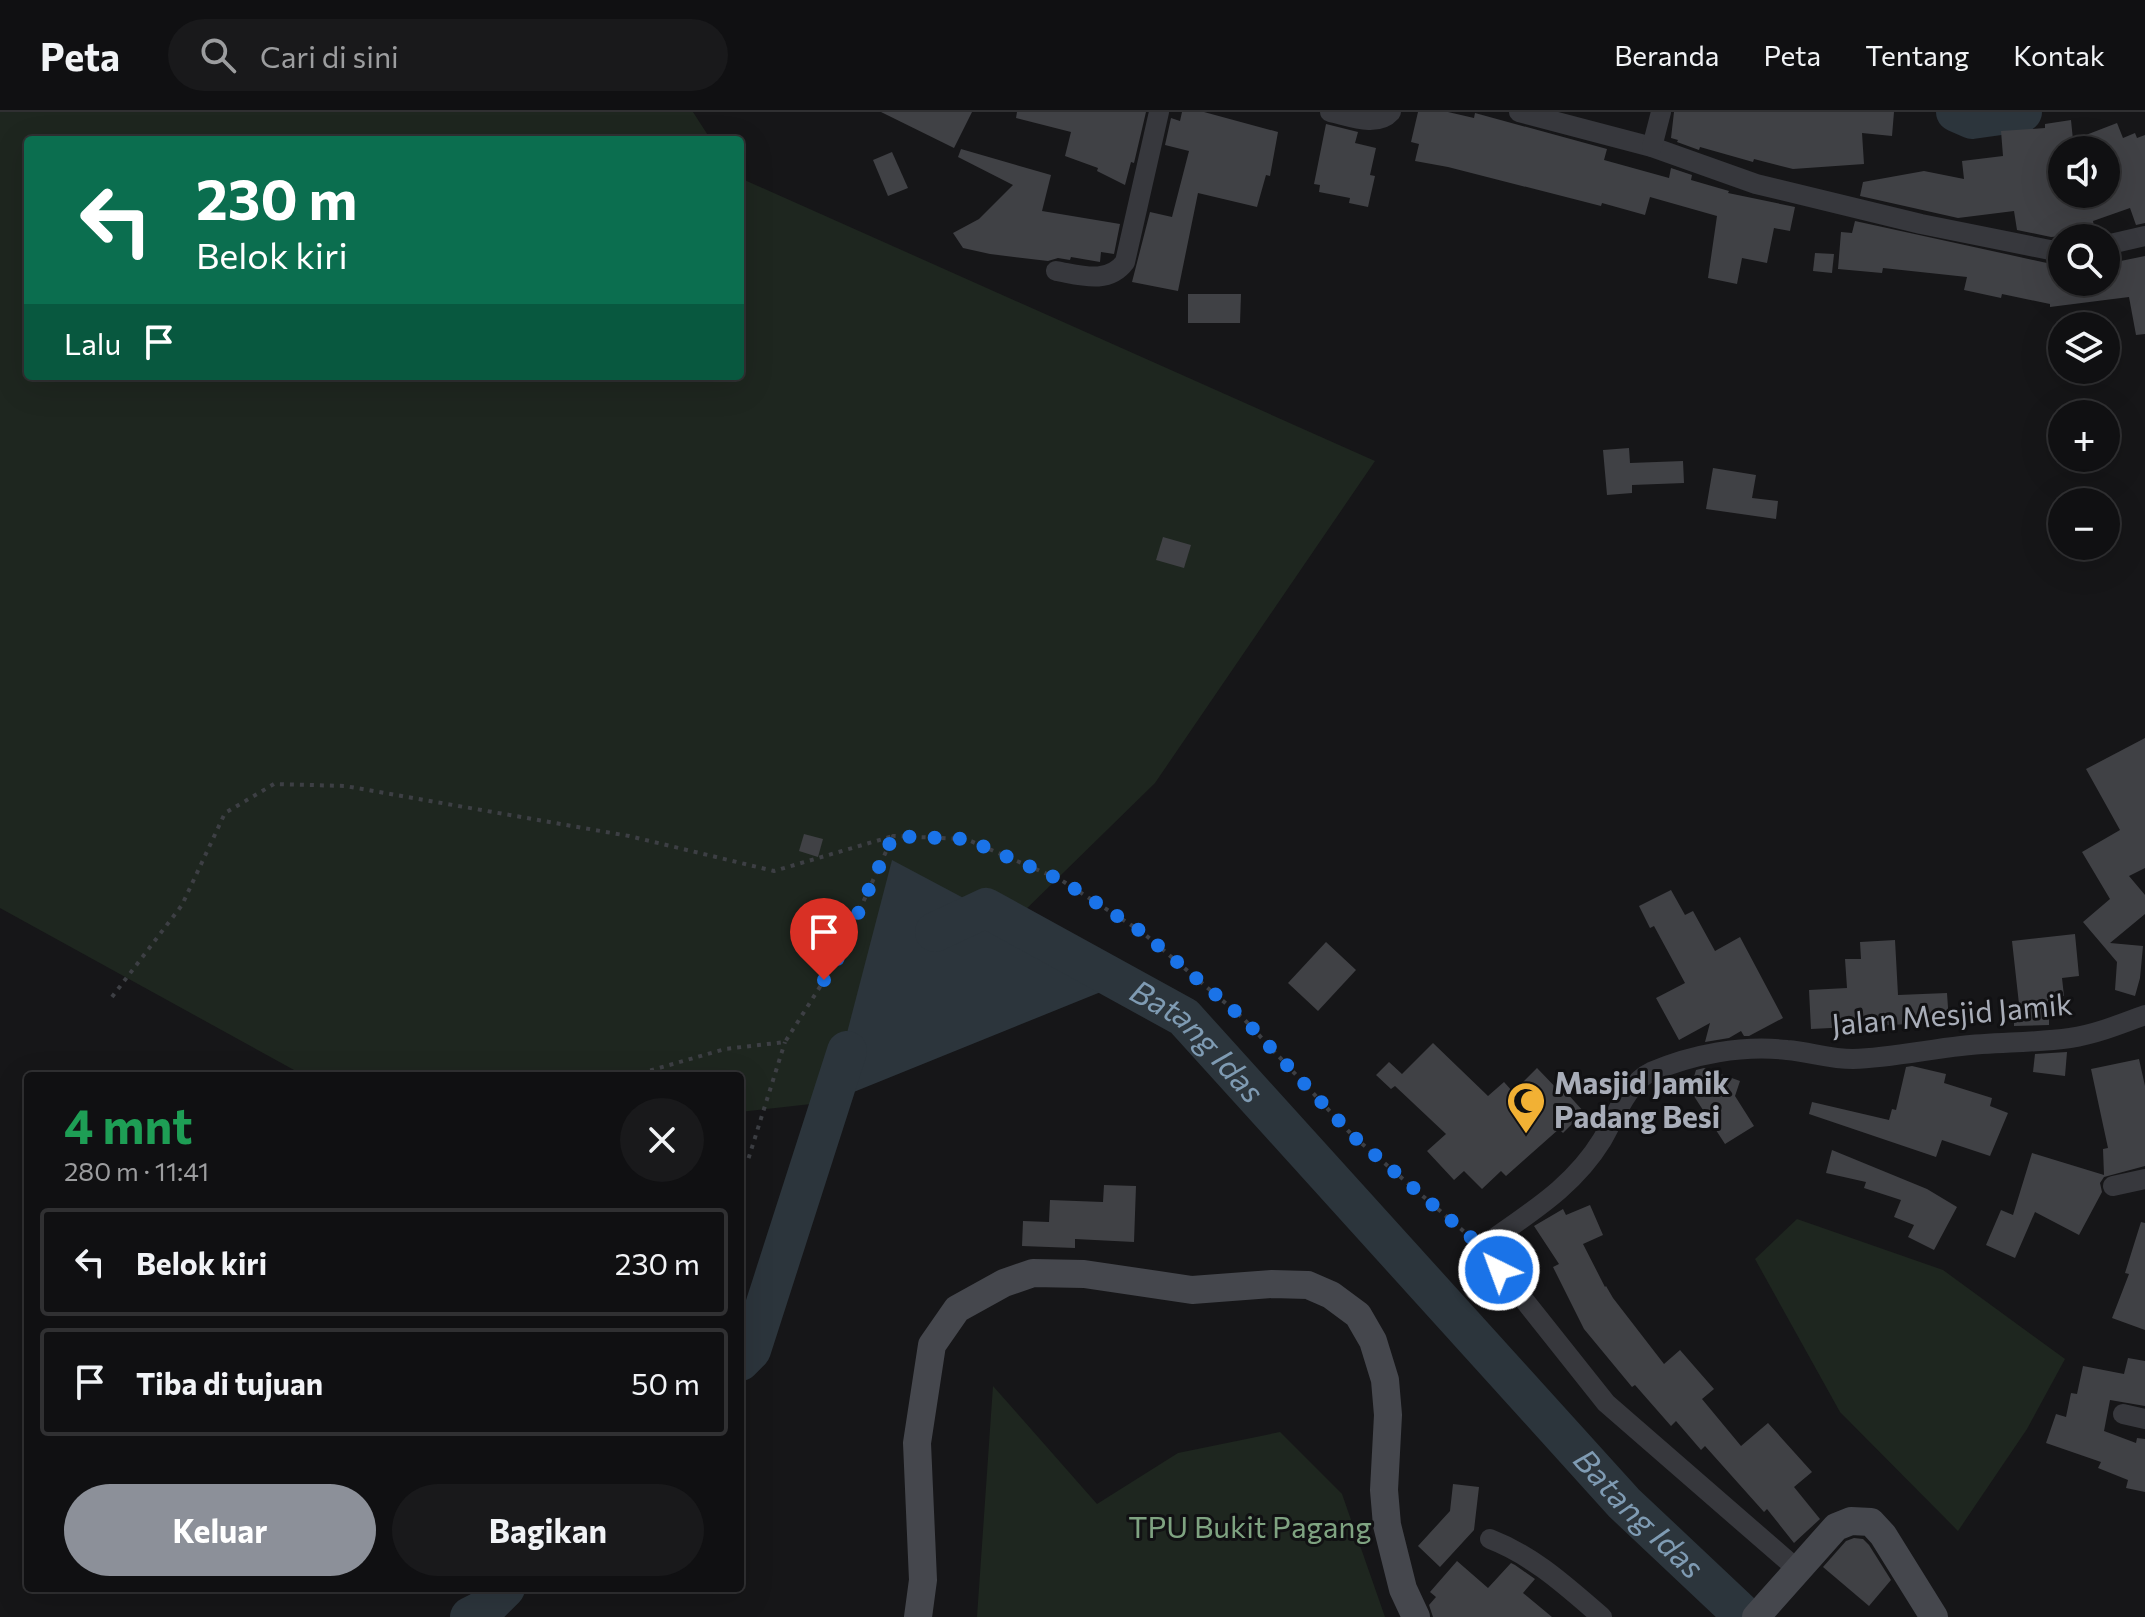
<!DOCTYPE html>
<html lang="id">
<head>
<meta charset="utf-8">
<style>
  body { margin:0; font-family:Commissioner,sans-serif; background:#19191b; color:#f1f3f6; height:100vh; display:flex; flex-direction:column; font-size:30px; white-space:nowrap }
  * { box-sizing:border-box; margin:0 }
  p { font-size:26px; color:#9c9d9f }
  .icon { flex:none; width:44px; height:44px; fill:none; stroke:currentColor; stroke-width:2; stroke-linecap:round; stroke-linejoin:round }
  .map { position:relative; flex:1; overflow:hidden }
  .side { position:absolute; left:24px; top:960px; width:720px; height:520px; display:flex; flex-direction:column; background:#101012; border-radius:8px; box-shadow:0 8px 32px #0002,0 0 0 2px #303032 }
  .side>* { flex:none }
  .hud { position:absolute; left:24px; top:24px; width:720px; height:244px; border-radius:8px; box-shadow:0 8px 32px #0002,0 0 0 2px #303032; background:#0b6e4f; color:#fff; overflow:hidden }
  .tools { position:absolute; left:2048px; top:24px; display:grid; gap:16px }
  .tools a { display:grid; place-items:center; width:72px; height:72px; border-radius:50%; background:#101012; box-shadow:0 8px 32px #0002,0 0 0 2px #303032; font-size:40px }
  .pin { position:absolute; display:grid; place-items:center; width:68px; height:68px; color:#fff; margin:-82px -34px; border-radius:50% 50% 50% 0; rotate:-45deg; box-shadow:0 0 8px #0007 }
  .pin .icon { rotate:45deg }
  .me { position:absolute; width:88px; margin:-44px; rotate:318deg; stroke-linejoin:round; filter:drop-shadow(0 0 6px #0008) }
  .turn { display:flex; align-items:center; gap:28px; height:168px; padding:0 40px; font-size:36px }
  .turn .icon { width:104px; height:104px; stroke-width:2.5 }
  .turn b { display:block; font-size:56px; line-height:68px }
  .then { display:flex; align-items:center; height:76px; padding:0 40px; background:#0003; gap:16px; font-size:30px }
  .round { display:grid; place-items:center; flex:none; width:84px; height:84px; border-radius:42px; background:#19191b }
  .head { display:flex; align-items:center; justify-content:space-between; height:136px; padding:0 40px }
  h1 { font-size:48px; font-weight:700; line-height:60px; color:#1e9e55 }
  .button { display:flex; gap:16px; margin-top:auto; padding:16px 40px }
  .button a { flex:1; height:92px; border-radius:48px; background:#8c9099; color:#fff; font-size:32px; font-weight:700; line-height:92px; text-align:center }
  .button a+a { background:#19191b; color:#f1f3f6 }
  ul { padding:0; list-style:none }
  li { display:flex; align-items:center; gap:24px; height:108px; margin:0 16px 12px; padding:0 24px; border:4px solid #303032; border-radius:8px }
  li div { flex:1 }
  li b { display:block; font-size:30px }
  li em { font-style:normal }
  header { display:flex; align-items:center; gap:48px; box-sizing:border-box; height:112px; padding:0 40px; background:#101012; border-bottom:2px solid #303032 }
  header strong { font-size:38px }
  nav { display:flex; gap:44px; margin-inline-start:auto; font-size:28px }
  .search { width:560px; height:72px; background:#19191b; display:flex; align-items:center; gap:20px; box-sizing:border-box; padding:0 28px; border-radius:44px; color:#9c9d9f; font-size:30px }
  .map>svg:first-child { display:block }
  .green { fill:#1e261f }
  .water { fill:#2c353c }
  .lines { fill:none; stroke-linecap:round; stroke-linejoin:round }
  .river { stroke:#2c353c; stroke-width:40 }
  .building { fill:#404145; fill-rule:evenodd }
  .path { stroke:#3d3f44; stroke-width:4; stroke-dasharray:4 6; stroke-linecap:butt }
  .street { stroke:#37383d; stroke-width:20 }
  .secondary { stroke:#45474d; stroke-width:28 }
  .route { stroke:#1a73e8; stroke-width:14; stroke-dasharray:0 25.2 }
  .labels { text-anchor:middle; stroke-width:6; stroke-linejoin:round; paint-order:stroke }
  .street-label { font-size:30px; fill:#a8adb8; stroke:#111113 }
  .poi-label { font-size:30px; font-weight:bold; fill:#a8adb8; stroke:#111113; text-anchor:start }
  .park-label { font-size:30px; fill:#7fa381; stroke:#111113 }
  .water-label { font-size:32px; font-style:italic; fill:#7f9bb3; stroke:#111113 }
</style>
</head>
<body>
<header>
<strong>Peta</strong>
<div class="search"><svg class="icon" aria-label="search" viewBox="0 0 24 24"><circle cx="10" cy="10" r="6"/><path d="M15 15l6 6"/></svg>Cari di sini</div>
<nav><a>Beranda</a><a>Peta</a><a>Tentang</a><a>Kontak</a></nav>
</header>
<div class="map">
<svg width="2145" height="1505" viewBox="0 0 2145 1505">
  <rect width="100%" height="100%" fill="#161618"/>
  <g class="green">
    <path d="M 0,0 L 693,0 L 711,28 L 28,28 L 28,264 L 740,264 L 740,66 L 1375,349 L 1155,671 L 829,990 L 740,1000 L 740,964 L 305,964 L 0,796 Z"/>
    <path d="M 1797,1107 L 1943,1158 L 2065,1247 L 2027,1317 L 1958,1419 L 1840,1300 L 1755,1147 Z"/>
    <path d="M 993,1274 L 1097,1392 L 1178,1341 L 1280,1320 L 1342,1382 L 1385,1505 L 977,1505 Z"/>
  </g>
  <path class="water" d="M 892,748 L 1123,871 L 829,990 Z"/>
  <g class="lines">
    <g class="river">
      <path d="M 1956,0 L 1972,7 L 2022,0"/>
      <path id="s1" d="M 935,820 L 986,796 L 1184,905 L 1624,1391 L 1745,1505"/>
      <path d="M 740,1249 L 751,1238 L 847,939"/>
      <path d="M 470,1505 L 482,1499 L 505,1476"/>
    </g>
  </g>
  <g class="building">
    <path d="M 881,0 L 972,0 L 954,36 Z"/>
    <path d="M 1017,0 L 1146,0 L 1134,51 L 1131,50 L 1125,73 L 1097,59 L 1098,56 L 1065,44 L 1071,20 L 1016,6 Z"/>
    <path d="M 1182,0 L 1204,0 L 1278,20 L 1270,64 L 1266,63 L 1257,95 L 1198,81 L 1178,179 L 1132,170 L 1150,100 L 1172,105 L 1189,39 L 1165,33 L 1171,6 L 1180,9 Z"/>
    <path d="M 1418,0 L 1448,0 L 1474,6 L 1475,1 L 1607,37 L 1604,48 L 1669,66 L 1671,56 L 1692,63 L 1691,68 L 1729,79 L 1728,81 L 1795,95 L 1790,119 L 1774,116 L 1767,151 L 1742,146 L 1737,172 L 1708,166 L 1717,104 L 1650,85 L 1645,103 L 1602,91 L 1601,94 L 1448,55 L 1415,49 L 1419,32 L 1411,30 Z"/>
    <path d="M 1674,0 L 1894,0 L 1892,24 L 1862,21 L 1864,52 L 1793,57 L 1754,47 L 1753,50 L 1700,35 L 1699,38 L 1677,30 L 1678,28 L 1671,26 Z"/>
    <path d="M 2071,8 L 2073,28 L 2117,11 L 2123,26 L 2135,21 L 2137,26 L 2145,23 L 2145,111 L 2136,113 L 2130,96 L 2093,109 L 2095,121 L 2051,125 L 2017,118 L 2014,99 L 1958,106 L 1860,84 L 1863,70 L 1924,59 L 1964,67 L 1962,49 L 2003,44 L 2001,19 L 2045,16 L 2045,12 ZM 2062,38 L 2106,38 L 2106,82 L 2062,82 Z"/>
    <path d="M 1326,12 L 1358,20 L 1355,31 L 1376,36 L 1370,63 L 1375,64 L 1368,95 L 1349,91 L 1350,86 L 1319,80 L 1320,73 L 1314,72 Z"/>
    <path d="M 961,37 L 1051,63 L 1042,99 L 1120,112 L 1114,142 L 1101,140 L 1100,150 L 1071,145 L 1070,148 L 1058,146 L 1048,149 L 990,142 L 963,136 L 953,121 L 979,107 L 1013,73 L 958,45 Z"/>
    <path d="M 892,40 L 908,76 L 888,84 L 873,48 Z"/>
    <path d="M 1855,109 L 2047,151 L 2062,151 L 2062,170 L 2106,170 L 2106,152 L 2145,144 L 2145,222 L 2136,223 L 2129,185 L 2050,195 L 2050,192 L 2002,182 L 2001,186 L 1964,178 L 1967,165 L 1883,156 L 1882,161 L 1838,157 L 1841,120 L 1852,121 Z"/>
    <path d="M 1815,141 L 1834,142 L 1832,161 L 1813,159 Z"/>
    <path d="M 1188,182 L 1241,182 L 1240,211 L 1188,211 Z"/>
    <path d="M 1629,336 L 1630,351 L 1683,349 L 1684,371 L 1632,373 L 1632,381 L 1607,383 L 1603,338 Z"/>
    <path d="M 1713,356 L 1756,363 L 1752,386 L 1778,389 L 1776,407 L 1706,397 Z"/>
    <path d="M 1163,425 L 1191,433 L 1184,456 L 1156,448 Z"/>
    <path d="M 2145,626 L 2145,756 L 2129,764 L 2145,783 L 2145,802 L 2110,831 L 2143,834 L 2140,866 L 2135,884 L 2115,878 L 2117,850 L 2083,810 L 2110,787 L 2082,740 L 2120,718 L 2086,657 Z"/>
    <path d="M 804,722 L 823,727 L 818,745 L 799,739 Z"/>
    <path d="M 1671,778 L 1685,803 L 1693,799 L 1715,839 L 1740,825 L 1783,906 L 1749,924 L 1744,924 L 1741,919 L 1729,926 L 1705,930 L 1710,911 L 1679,928 L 1656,886 L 1685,871 L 1654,814 L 1650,816 L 1639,794 Z"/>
    <path d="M 2075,822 L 2079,864 L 2062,866 L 2064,884 L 2049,885 L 2049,913 L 2014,914 L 2014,892 L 2019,892 L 2012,829 Z"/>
    <path d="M 1895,828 L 1898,883 L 1947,881 L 1949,910 L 1811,917 L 1809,878 L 1847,876 L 1845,847 L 1861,847 L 1860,830 Z"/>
    <path d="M 1326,830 L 1356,858 L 1318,899 L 1288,871 Z"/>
    <path d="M 1433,931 L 1488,984 L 1504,970 L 1513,980 L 1537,956 L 1562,982 L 1565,979 L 1584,1000 L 1563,1021 L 1559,1017 L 1506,1064 L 1501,1059 L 1482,1077 L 1464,1059 L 1454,1068 L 1427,1039 L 1446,1022 L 1395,974 L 1391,977 L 1376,963 L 1389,950 L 1402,962 Z"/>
    <path d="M 2067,940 L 2065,964 L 2033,960 L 2035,942 Z"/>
    <path d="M 2139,947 L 2145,974 L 2145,1054 L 2104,1065 L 2100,1071 L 2102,1080 L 2079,1123 L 2035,1100 L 2015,1146 L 1986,1133 L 2001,1098 L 2013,1103 L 2032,1041 L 2104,1063 L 2103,1037 L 2108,1036 L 2091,957 Z"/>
    <path d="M 1912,954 L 1946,962 L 1944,971 L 1992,986 L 1990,994 L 2008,1001 L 1990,1044 L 1942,1028 L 1936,1045 L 1809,1002 L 1812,990 L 1889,1008 L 1892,997 L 1896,998 L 1906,955 Z"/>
    <path d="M 1704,956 L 1740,969 L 1735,984 L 1754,1014 L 1725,1032 L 1690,978 L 1696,958 Z"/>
    <path d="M 1832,1038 L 1927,1077 L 1957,1095 L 1934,1138 L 1908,1125 L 1914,1113 L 1894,1105 L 1901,1088 L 1864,1076 L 1866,1070 L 1826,1061 Z"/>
    <path d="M 1104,1073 L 1136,1074 L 1134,1130 L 1075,1127 L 1075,1136 L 1022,1134 L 1023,1109 L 1049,1110 L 1050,1088 L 1103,1090 Z"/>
    <path d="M 1590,1093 L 1603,1123 L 1583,1132 L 1605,1175 L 1606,1174 L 1613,1186 L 1664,1252 L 1680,1238 L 1714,1277 L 1702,1287 L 1741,1334 L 1768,1311 L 1812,1360 L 1794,1375 L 1820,1407 L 1794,1431 L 1767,1397 L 1764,1400 L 1705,1334 L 1701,1338 L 1676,1309 L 1671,1314 L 1635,1273 L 1632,1275 L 1584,1217 L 1553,1155 L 1559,1152 L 1534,1114 L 1563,1097 L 1566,1103 Z"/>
    <path d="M 2141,1110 L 2145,1111 L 2145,1218 L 2112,1206 L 2129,1162 L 2125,1161 Z"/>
    <path d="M 2128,1246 L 2145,1249 L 2145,1294 L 2110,1288 L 2104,1319 L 2136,1331 L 2137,1326 L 2145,1327 L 2145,1380 L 2126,1376 L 2128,1368 L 2098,1356 L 2101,1350 L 2046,1331 L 2056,1302 L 2066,1305 L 2071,1281 L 2077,1282 L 2083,1254 L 2124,1262 Z"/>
    <path d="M 1453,1372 L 1479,1375 L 1474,1418 L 1440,1455 L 1418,1434 L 1450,1399 Z"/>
    <path d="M 1854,1426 L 1863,1427 L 1869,1433 L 1891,1468 L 1869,1494 L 1823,1455 L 1846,1429 Z"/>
    <path d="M 1457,1449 L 1488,1476 L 1511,1451 L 1515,1453 L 1535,1467 L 1523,1481 L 1552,1505 L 1433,1505 L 1429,1493 L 1436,1485 L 1430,1480 Z"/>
  </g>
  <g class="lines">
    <g class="path">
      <path d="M 112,885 L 182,793 L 225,701 L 274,672 L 345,674 L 629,724 L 774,759 L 893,724"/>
      <path d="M 631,964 L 725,937 L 785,930 L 837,848 L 893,724 L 966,727 L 1061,768 L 1142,820 L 1243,906 L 1353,1024 L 1468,1123"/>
      <path d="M 740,1049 L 748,1048 L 785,930"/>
    </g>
    <g class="street">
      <path d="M 1330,0 C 1349,4 1377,16 1391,0"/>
      <path d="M 1519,0 L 1652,35 L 1756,72 L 1921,112 L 2050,138 L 2062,138"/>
      <path d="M 1652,35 L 1661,0"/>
      <path d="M 2106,133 L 2145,124"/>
      <path d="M 1056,159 C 1080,163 1108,173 1125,150 L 1159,0"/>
      <path d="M 2113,1074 L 2145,1067"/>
      <path d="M 2123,1302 L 2145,1307"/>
      <path d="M 1490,1427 C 1534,1444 1567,1475 1602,1505"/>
      <path d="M 1798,1458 L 1606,1291 L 1482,1135 C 1527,1102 1572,1077 1602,1028 C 1615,1006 1627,971 1651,960 C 1693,942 1742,933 1787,938 C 1810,940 1830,947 1853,947 C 1889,946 1925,938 1961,934 C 1997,930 2034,931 2070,926 C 2096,922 2121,912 2145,903"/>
    </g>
    <g class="secondary">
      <path d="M 918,1505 L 923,1468 L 917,1331 L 932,1233 L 957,1197 L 1004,1171 L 1033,1161 L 1084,1162 L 1192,1178 L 1272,1172 L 1308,1173 L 1331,1183 L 1358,1203 L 1373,1229 L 1385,1268 L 1388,1303 L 1384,1378 L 1387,1413 L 1403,1477 L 1416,1505"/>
      <path d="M 1756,1505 L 1836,1415 L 1851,1409 L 1871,1410 L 1883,1423 L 1934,1505"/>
    </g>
  </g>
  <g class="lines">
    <path class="route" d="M 824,868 L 837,848 L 893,724 L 966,727 L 1061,768 L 1142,820 L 1243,906 L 1353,1024 L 1482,1135 L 1499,1158"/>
  </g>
  <defs>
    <symbol id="mosque-pin" viewBox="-11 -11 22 30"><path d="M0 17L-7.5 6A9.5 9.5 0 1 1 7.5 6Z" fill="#f2b134" stroke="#111113"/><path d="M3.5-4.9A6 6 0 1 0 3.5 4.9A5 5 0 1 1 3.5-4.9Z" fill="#111"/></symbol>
  </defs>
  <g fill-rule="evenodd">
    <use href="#mosque-pin" x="1504" y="967" width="44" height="60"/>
  </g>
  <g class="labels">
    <g class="street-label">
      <text transform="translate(1952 903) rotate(-5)" y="10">Jalan Mesjid Jamik</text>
    </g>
    <g class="poi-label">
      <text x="1554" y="982">Masjid Jamik<tspan x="1554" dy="34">Padang Besi</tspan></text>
    </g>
    <g class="park-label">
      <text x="1250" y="1426">TPU Bukit Pagang</text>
    </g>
    <g class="water-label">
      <text dy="11" stroke="none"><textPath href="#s1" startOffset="308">Batang Idas</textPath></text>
      <text dy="11" stroke="none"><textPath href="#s1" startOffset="956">Batang Idas</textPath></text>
    </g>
  </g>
</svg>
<div class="tools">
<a><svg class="icon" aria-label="sound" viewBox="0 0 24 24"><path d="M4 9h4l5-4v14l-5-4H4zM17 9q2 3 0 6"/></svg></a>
<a><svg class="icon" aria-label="search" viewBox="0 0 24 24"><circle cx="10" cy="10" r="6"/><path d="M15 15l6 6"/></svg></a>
<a><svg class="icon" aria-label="layers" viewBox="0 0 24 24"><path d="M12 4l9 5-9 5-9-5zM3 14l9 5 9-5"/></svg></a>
<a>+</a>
<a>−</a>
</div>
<div class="pin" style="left:824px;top:868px;background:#d93025"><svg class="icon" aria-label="arrive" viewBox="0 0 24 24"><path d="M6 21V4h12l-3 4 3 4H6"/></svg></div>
<svg class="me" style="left:1499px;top:1158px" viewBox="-20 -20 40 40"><circle r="17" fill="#1a73e8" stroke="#fff" stroke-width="3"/><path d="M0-11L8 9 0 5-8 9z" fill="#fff"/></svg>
<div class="hud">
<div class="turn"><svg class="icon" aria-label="left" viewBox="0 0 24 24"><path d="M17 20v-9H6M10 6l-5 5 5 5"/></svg><div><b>230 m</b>Belok kiri</div></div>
<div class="then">Lalu<svg class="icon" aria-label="arrive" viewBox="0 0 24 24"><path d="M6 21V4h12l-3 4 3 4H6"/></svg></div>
</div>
<section class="side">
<div class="head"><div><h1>4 mnt</h1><p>280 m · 11:41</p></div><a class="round"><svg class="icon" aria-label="close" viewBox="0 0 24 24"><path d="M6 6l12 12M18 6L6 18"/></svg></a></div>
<ul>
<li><svg class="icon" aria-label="left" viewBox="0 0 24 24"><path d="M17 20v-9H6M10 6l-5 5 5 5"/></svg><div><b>Belok kiri</b></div><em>230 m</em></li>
<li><svg class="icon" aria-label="arrive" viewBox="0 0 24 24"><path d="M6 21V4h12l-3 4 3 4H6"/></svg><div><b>Tiba di tujuan</b></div><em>50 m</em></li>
</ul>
<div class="button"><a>Keluar</a><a>Bagikan</a></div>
</section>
</div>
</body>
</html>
